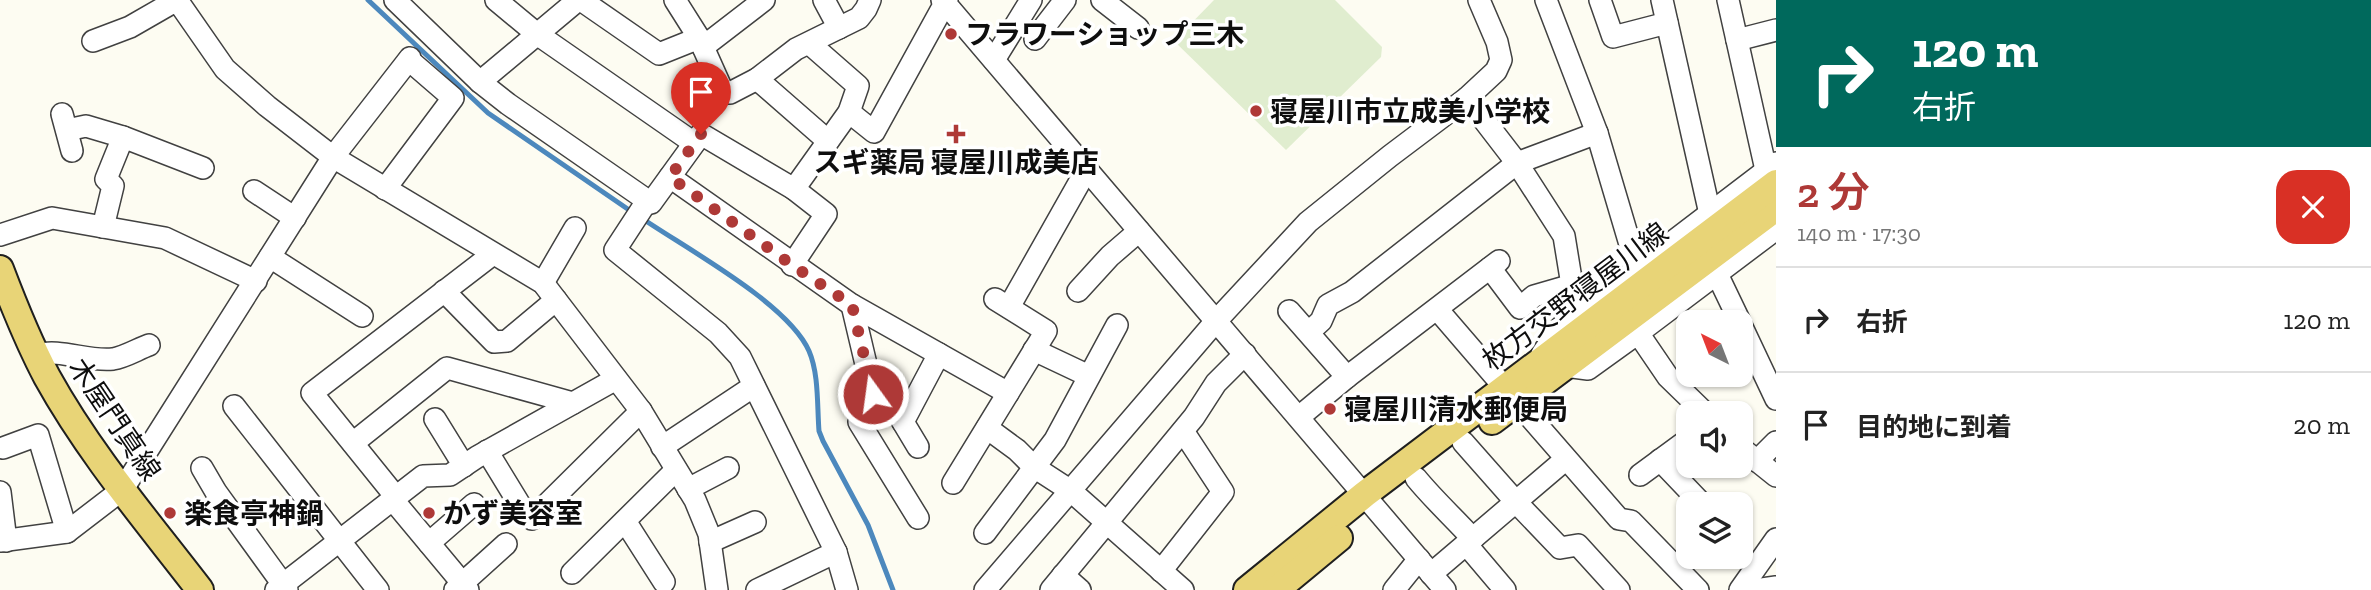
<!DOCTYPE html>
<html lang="ja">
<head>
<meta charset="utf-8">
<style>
  body { margin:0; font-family:"Zilla Slab","Noto Sans JP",serif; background:#f6f6f6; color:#222; height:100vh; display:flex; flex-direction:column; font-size:26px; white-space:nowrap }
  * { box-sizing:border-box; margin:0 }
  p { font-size:23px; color:#767676 }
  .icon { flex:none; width:38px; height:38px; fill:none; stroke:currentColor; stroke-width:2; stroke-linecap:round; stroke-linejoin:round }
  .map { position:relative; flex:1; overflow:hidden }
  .sheet { display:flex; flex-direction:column; background:#fff; width:595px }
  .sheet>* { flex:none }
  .guide { background:#00695c; color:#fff; overflow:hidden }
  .needle { width:46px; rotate:318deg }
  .buttons { position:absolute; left:1676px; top:310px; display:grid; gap:14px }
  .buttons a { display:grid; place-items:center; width:77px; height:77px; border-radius:14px; background:#fff; box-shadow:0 2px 5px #0004; font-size:35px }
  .pin { position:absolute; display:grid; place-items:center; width:60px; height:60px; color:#fff; margin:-72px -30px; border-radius:50% 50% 50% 0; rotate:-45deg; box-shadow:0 0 7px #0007 }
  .pin .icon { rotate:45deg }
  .me { position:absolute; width:77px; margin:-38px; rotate:346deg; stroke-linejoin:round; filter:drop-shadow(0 0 5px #0008) }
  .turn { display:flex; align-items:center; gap:24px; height:147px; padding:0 21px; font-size:32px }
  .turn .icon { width:91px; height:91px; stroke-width:2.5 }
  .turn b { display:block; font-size:49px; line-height:60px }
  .round { display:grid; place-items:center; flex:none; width:74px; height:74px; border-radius:21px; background:#f6f6f6 }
  .overview { display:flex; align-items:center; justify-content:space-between; height:119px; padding:0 21px }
  h1 { font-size:42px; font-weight:600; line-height:52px; color:#ae3937 }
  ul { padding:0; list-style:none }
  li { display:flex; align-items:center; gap:21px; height:105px; padding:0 21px; border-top:2px solid #e0e0e0 }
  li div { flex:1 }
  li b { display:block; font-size:26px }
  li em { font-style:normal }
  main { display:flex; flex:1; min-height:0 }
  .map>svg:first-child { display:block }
  .pitch { fill:#e0edcf }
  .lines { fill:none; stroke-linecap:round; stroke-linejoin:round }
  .stream { stroke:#4c88bd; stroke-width:5 }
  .minor-casing { stroke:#414141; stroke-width:24 }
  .major-casing { stroke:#1f1f1f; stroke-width:30 }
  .minor { stroke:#fff; stroke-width:21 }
  .major { stroke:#e8d477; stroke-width:26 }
  .route { stroke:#ae3937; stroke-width:12; stroke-dasharray:0 21.6 }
  .poi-dot { fill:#ae3937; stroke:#fff; stroke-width:2.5 }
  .labels { text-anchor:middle; stroke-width:7; stroke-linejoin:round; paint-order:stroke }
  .poi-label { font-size:28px; font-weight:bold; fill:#0e0e0e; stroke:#fff; text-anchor:start }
  .street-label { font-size:28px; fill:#0e0e0e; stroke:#fff }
</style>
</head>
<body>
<main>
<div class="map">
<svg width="1776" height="590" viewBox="0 0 1776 590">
  <rect width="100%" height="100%" fill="#fdfcf2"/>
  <path class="pitch" d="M 1214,0 L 1335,0 L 1382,47 L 1381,57 L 1286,150 L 1174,41 Z"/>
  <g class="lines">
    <g class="stream">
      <path d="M 368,0 L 488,113 L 632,212"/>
      <path d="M 640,217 C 685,248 788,303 809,351 C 819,374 817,406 819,431 L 823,441 L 868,525 L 893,590"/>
    </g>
    <defs>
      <g id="minor">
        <path d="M 395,0 L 480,82 L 508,104 L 651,203 L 701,134 L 794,189 L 826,214 L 792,265"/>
        <path d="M 496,0 L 537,34 L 694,143"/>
        <path d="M 581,0 L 659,54 L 699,38"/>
        <path d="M 675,0 L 699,38 L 720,85"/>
        <path d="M 824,0 L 839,28"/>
        <path d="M 947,0 L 945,3 L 1445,590"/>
        <path d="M 1102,0 L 1138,28"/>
        <path d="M 1546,0 L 1597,133 L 1637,268"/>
        <path d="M 1600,0 L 1613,37 L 1667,23"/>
        <path d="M 1662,0 L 1710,214"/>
        <path d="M 1728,0 L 1766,170"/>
        <path d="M 1035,39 L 1065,0"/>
        <path d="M 1737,40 L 1776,30"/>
        <path d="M 93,41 L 130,27 L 177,0 L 225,69 L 267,106 L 333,157 L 543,283 L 641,411 L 695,500 L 709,534 L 717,590"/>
        <path d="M 703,47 L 764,0"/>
        <path d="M 994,60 L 1031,0"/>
        <path d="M 757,79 L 828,141"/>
        <path d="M 480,82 L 578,0"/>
        <path d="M 730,93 L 757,79 L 796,49 L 859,18 L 866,9 L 870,0"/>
        <path d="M 1467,98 L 1517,163 L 1564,236 L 1572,285"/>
        <path d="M 849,112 L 874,132 L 945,3 L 942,0"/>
        <path d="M 62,114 L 72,151"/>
        <path d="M 67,130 L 86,126 L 123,137 L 203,168"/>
        <path d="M 670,177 L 852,305 L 1008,393"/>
        <path d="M 385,189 L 453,98 L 409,60"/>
        <path d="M 794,189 L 849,112 L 858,86 L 810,44"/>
        <path d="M 254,191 L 295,218"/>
        <path d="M 647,201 L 615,250 L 718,333 L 740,357 L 836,552 L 847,590"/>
        <path d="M 103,227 L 113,186 L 106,179 L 123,137"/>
        <path d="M 0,235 L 52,218 L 103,227 L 165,238 L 256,281"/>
        <path d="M 270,257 L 362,316"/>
        <path d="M 1490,268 L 1520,308 L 1534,296 L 1572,285 L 1622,280"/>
        <path d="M 1717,274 L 1740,322"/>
        <path d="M 543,283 L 575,228"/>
        <path d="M 444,291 L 494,342 L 507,341 L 556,300"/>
        <path d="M 1078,291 L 1110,256 L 1139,231"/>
        <path d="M 852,305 L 873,394 L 891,402 L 918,447"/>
        <path d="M 1009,307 L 1087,169"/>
        <path d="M 1437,309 L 1505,388"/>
        <path d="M 1289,311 L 1347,377"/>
        <path d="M 1741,325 L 1776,399"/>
        <path d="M 1309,332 L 1321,321 L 1328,305 L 1352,292 L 1517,163 L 1597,133"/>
        <path d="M 1638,333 L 1776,229"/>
        <path d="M 1034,350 L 1089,376"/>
        <path d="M 1542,354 L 1561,327 L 1776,163"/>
        <path d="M 36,355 C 61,348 87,362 113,359 C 125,357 138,349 149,345"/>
        <path d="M 1565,366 L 1588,369 L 1638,333 L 1668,377 L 1705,413"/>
        <path d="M 888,401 L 859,422 L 918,518"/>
        <path d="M 1517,402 L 1619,519 L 1631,521 L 1698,590"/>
        <path d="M 234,406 L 378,590"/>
        <path d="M 1299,417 L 1347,377 L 1499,261"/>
        <path d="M 435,419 L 464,466"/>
        <path d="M 903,422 L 939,354"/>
        <path d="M 987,428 L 1017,450 L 1034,467 L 1071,491 L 1183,590"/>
        <path d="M 1463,442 L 1516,502 L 1560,548 L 1578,545 L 1619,590"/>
        <path d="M 353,443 L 447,368 L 573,403"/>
        <path d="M 662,447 L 754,386"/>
        <path d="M 3,448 L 38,435 L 67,532"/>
        <path d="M 1741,448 L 1776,476"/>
        <path d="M 487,451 L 523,510 L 532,519 L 641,411"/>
        <path d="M 1660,460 L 1702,504"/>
        <path d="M 1757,461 L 1776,442"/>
        <path d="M 202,468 L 216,492 L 287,590"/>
        <path d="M 1640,475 L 1689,439"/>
        <path d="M 1416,478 C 1434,500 1454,518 1473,539"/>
        <path d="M 953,483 L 1046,331 L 995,299"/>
        <path d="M 688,489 L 728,468"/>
        <path d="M 0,492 L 6,541"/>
        <path d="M 396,497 L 312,393 L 493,254"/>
        <path d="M 393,500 L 468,590"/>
        <path d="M 625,521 L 664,582"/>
        <path d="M 985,533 L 1055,440 L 1117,325"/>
        <path d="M 0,541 L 67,532 L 123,489 L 333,157 L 410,58"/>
        <path d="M 710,542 L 755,522"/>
        <path d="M 429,543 L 474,504"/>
        <path d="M 1466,544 L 1505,590"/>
        <path d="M 1161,571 L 1223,492 L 1183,431"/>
        <path d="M 572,573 L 676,470"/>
        <path d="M 1431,574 L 1566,459"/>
        <path d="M 1063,575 L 1080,590"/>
        <path d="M 276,590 L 423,476 L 450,475 L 477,457 L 616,379"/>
        <path d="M 455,590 L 506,544"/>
        <path d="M 757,590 L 836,552"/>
        <path d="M 985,590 L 1216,321 L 1308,222 L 1390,156 L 1467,98 L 1496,71 L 1501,60 L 1497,42 L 1479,0"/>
        <path d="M 1051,590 L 1194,417 L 1216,383 L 1245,354"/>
        <path d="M 1394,590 L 1419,559"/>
        <path d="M 1740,590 L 1776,539"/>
        <path d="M 1755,590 L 1776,587"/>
      </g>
      <g id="major">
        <path d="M 0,269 C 14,306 29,343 47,377 C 89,453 147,521 200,590"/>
        <path d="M 1492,421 L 1776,208"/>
        <path d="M 1247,590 L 1365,494 L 1776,183"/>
        <path d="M 1276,590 L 1339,538"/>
      </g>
    </defs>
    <use href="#minor" class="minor-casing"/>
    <use href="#major" class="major-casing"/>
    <use href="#minor" class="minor"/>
    <use href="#major" class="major"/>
  </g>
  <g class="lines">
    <path class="route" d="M 701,134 L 670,177 L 792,265 L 852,305 L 873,394"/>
  </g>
  <g class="poi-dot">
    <circle cx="951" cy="34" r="7"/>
    <circle cx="1256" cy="111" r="7"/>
    <path d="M952.5 123.5h7v7h7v7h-7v7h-7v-7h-7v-7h7z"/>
    <circle cx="1330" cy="409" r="7"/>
    <circle cx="170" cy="513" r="7"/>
    <circle cx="429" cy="513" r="7"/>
  </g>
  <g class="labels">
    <g class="poi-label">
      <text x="965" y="44">フラワーショップ三木</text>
      <text x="1270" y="121">寝屋川市立成美小学校</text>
      <text x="956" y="172" text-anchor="middle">スギ薬局 寝屋川成美店</text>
      <text x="1344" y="419">寝屋川清水郵便局</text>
      <text x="184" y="523">楽食亭神鍋</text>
      <text x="443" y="523">かず美容室</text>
    </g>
    <g class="street-label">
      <text transform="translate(1575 296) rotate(-37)" y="10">枚方交野寝屋川線</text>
      <text transform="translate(115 419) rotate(56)" y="10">木屋門真線</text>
    </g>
  </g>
</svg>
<div class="buttons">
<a><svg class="needle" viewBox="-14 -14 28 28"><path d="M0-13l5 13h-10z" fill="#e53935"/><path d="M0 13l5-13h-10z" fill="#767676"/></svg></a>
<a><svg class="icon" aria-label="sound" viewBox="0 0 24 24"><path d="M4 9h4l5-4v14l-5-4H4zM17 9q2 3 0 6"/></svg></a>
<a><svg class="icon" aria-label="layers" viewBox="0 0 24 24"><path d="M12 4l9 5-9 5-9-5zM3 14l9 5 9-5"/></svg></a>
</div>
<div class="pin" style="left:701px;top:134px;background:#d93025"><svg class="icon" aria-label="arrive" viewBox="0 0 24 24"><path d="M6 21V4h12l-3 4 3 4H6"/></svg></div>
<svg class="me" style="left:873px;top:394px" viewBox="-20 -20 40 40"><circle r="17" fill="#ae3937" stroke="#fff" stroke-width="3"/><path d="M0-11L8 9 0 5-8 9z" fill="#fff"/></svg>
</div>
<section class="sheet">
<div class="guide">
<div class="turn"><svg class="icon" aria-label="right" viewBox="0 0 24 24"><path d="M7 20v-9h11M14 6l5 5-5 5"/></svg><div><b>120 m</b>右折</div></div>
</div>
<div class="overview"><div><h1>2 分</h1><p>140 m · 17:30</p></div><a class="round" style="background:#d93025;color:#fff"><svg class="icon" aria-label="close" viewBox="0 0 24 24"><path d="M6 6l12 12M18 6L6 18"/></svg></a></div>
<ul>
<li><svg class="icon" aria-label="right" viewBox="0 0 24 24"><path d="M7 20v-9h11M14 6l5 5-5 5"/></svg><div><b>右折</b></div><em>120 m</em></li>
<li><svg class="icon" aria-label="arrive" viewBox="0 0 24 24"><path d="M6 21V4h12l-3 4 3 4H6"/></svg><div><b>目的地に到着</b></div><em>20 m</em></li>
</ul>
</section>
</main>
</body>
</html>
